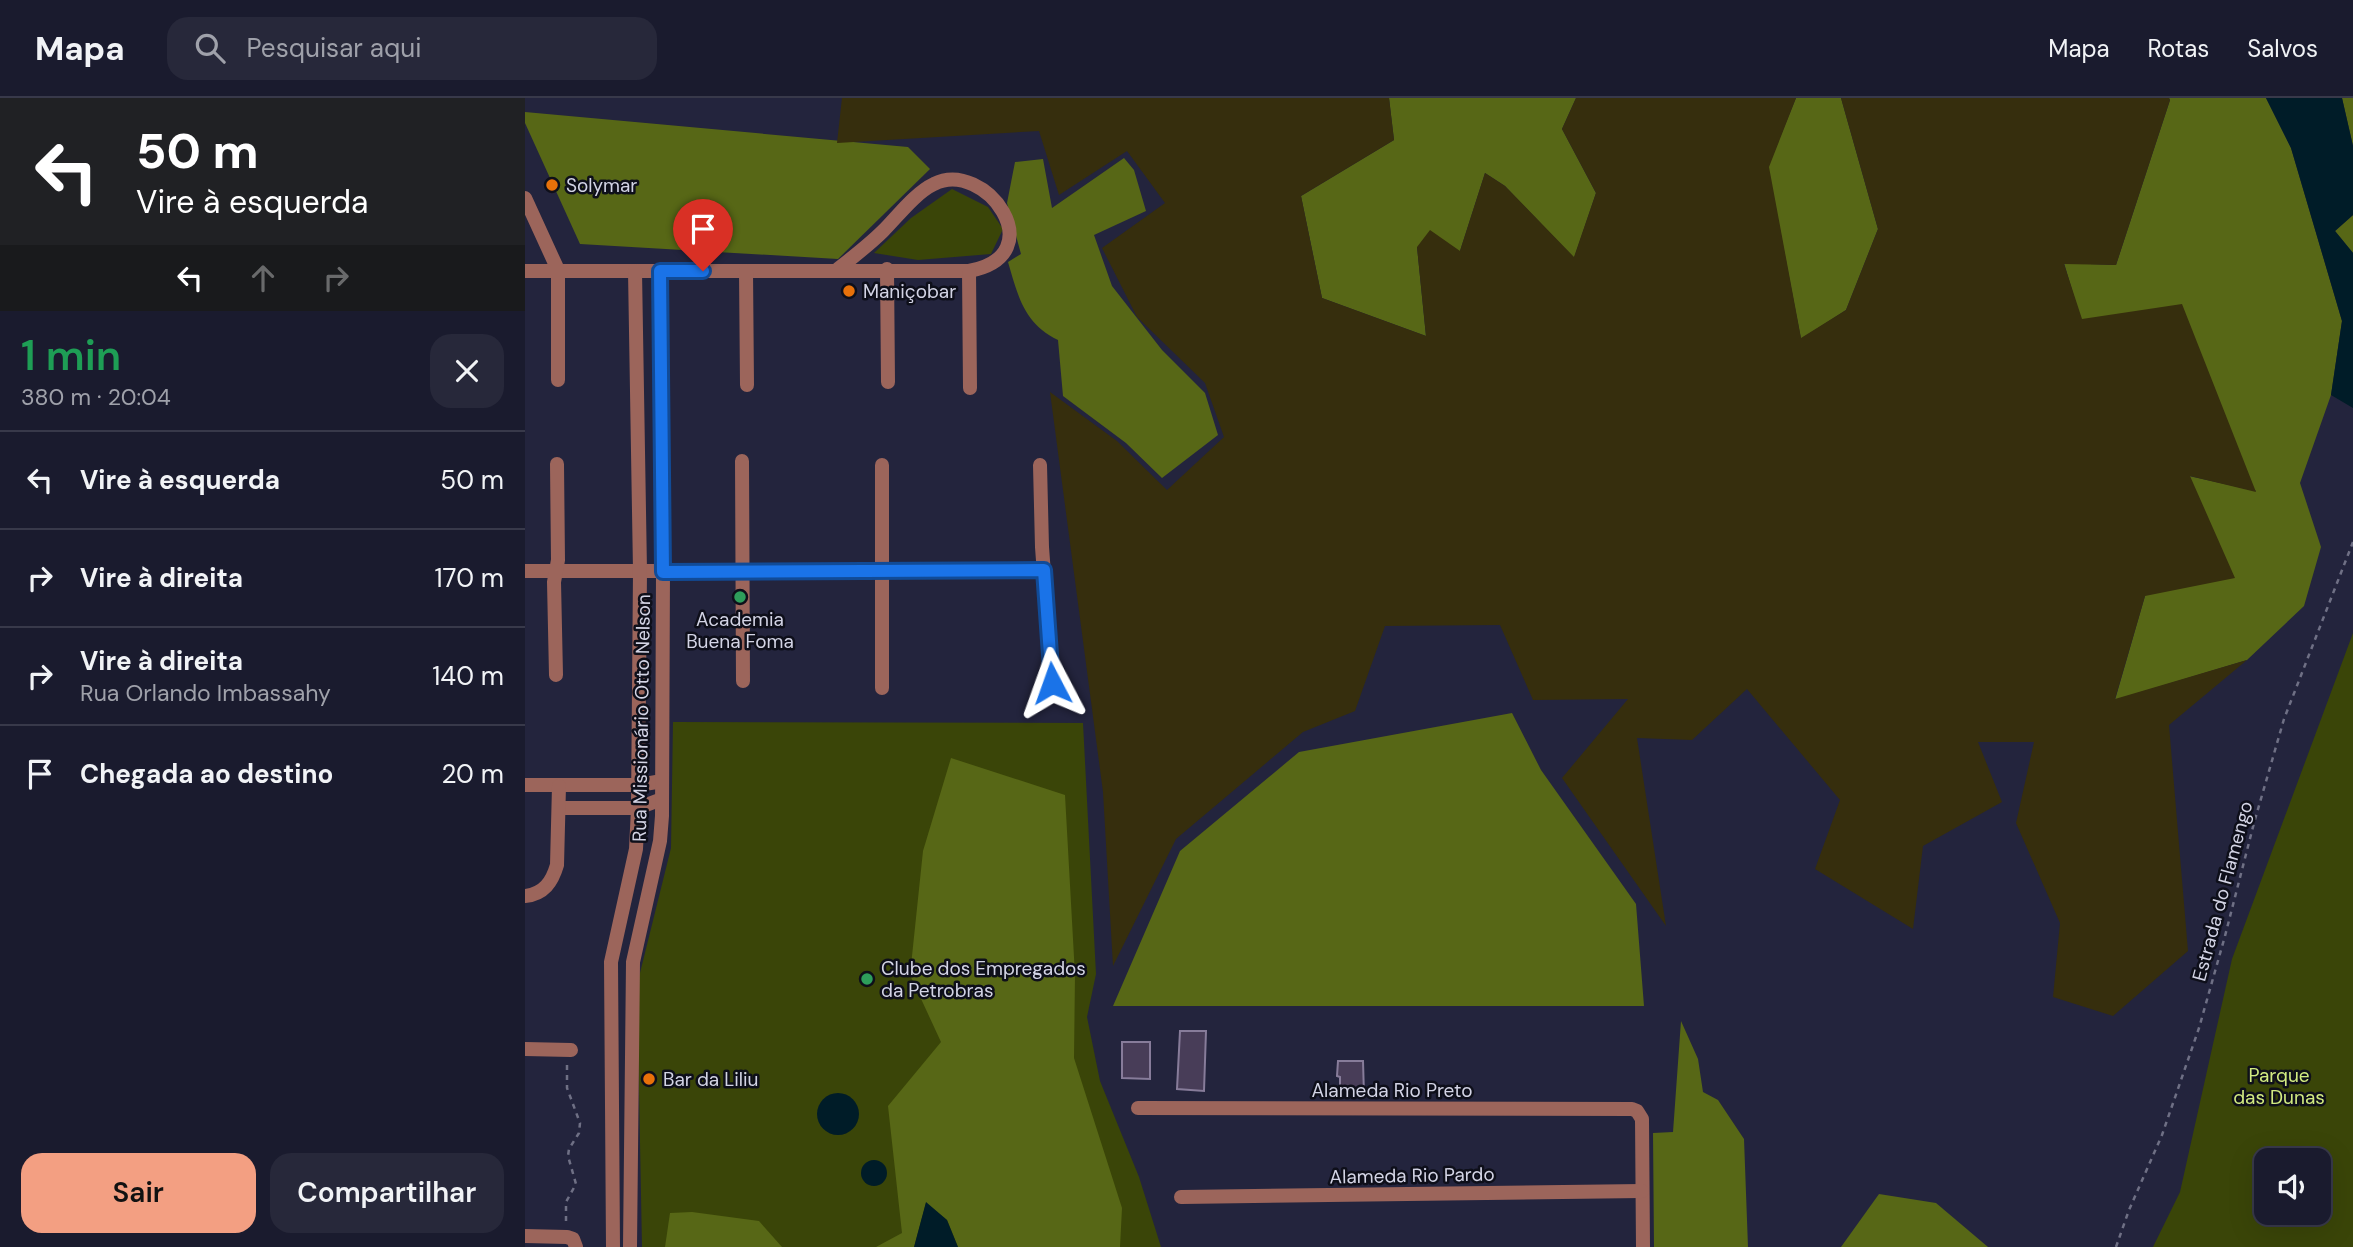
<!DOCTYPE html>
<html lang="pt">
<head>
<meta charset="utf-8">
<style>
  body { margin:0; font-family:"DM Sans",sans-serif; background:#27283a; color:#f1f3f6; height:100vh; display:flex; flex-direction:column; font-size:26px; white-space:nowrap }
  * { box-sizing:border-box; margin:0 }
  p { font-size:23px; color:#9fa1aa }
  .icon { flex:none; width:38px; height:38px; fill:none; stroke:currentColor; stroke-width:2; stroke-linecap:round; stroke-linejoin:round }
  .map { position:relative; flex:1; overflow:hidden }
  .details { display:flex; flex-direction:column; background:#1a1b2e; width:525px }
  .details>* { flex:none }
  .hud { background:#202124; color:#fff; overflow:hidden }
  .fabs { position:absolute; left:1729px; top:1050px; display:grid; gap:14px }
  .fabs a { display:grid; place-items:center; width:77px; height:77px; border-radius:14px; background:#1a1b2e; box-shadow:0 7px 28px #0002,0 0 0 2px #38394a; font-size:35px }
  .pin { position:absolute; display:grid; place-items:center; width:60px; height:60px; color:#fff; margin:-72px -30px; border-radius:50% 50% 50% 0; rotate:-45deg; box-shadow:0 0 7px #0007 }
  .pin .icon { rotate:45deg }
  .me { position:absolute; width:77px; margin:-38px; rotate:356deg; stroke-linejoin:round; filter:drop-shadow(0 0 5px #0008) }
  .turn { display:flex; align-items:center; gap:24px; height:147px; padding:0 21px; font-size:32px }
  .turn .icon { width:91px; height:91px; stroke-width:2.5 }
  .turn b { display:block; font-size:49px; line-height:60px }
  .lanes { display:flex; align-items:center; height:66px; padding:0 21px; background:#0003; justify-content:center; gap:35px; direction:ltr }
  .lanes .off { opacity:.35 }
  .round { display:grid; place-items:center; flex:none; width:74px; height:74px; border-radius:21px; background:#27283a }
  .summary { display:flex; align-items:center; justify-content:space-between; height:119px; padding:0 21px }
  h1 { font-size:42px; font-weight:600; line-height:52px; color:#1e9e55 }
  .button { display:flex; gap:14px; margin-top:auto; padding:14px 21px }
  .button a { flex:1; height:80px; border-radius:21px; background:#f39f82; color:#111; font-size:28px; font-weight:600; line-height:80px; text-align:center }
  .button a+a { background:#27283a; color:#f1f3f6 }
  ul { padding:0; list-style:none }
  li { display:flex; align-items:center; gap:21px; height:98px; padding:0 21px; border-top:2px solid #38394a }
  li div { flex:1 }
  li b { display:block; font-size:26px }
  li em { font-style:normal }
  header { display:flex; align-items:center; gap:42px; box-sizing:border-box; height:98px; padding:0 35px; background:#1a1b2e; border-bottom:2px solid #38394a }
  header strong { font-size:33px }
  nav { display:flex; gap:38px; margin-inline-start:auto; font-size:24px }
  .search { width:490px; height:63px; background:#27283a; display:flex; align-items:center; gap:18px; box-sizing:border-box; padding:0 24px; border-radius:21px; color:#9fa1aa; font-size:26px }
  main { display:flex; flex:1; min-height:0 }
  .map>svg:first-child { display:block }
  .green { fill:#3a4508; fill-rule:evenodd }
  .forest { fill:#576716 }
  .sand { fill:#362e0d }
  .water { fill:#001c28 }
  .building { fill:#483d58; stroke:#877c9a; stroke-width:2 }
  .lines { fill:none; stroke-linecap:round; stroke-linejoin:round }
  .path { stroke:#6f7085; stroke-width:2.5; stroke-dasharray:5 5; stroke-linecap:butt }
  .minor { stroke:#9c655b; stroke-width:14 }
  .route-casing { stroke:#114b97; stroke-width:18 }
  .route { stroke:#1a73e8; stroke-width:12 }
  .food-dot { fill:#e8710a; stroke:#0e0f1a; stroke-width:2.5 }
  .leisure-dot { fill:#2e9e5b; stroke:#0e0f1a; stroke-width:2.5 }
  .labels { text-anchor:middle; stroke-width:5; stroke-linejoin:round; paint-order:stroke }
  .poi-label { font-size:19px; fill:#d3d4e5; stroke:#0e0f1a; text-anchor:start }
  .street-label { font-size:19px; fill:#d3d4e5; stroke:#0e0f1a }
  .park-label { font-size:19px; fill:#d2eb81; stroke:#0e0f1a }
</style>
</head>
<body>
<header>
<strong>Mapa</strong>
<div class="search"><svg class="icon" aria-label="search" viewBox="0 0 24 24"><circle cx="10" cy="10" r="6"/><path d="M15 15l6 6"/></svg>Pesquisar aqui</div>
<nav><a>Mapa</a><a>Rotas</a><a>Salvos</a></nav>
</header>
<main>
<section class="details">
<div class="hud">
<div class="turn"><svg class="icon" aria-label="left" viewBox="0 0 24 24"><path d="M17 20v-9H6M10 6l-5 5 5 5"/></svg><div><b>50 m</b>Vire à esquerda</div></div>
<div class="lanes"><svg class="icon" aria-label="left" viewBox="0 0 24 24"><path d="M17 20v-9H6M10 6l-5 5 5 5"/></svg><svg class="icon off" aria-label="ahead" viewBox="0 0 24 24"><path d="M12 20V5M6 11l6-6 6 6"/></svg><svg class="icon off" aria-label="right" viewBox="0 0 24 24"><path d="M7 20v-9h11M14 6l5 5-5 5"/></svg></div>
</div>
<div class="summary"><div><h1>1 min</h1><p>380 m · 20:04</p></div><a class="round"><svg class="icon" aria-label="close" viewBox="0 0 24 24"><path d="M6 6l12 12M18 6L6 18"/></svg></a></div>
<ul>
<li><svg class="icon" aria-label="left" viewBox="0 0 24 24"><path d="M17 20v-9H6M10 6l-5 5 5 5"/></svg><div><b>Vire à esquerda</b></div><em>50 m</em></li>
<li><svg class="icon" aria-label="right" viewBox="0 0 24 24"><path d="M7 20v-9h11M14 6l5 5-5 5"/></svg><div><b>Vire à direita</b></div><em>170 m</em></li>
<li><svg class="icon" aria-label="right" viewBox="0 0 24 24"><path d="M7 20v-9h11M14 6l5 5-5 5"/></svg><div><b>Vire à direita</b><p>Rua Orlando Imbassahy</p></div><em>140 m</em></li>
<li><svg class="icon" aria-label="arrive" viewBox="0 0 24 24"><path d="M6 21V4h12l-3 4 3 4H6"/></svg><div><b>Chegada ao destino</b></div><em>20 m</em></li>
</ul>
<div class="button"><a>Sair</a><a>Compartilhar</a></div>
</section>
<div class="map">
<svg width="1828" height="1149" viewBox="0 0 1828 1149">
  <rect width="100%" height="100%" fill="#23243d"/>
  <g class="green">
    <path d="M 427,91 L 463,109 L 478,131 L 466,156 L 393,162 L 349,155 L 386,120 Z"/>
    <path d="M 1828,535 L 1828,1149 L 1628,1149 L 1655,1094 L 1707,861 ZM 1741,1062 L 1794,1062 L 1794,1115 L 1741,1115 Z"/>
    <path d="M 148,624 L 558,625 L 571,876 L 562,919 L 575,983 L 614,1079 L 636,1149 L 117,1149 L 112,887 L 146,750 Z"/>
  </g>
  <g class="forest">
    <path d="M 864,0 L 1051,0 L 1037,31 L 1071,95 L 1049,160 L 980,88 L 960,75 L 935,153 L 892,149 L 901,238 L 797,200 L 776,98 L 869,42 Z"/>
    <path d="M 1271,0 L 1316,0 L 1353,131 L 1321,212 L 1276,241 L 1243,69 Z"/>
    <path d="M 1644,0 L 1741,0 L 1766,50 L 1817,223 L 1806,297 L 1775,385 L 1796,449 L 1779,508 L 1722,562 L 1590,602 L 1620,498 L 1664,378 L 1731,393 L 1556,222 L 1539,165 L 1591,167 L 1645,2 Z"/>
    <path d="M 1817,0 L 1828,0 L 1828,48 Z"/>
    <path d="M 0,14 L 383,49 L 405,71 L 313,161 L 55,146 L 0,25 Z"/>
    <path d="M 599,60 L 609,72 L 621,113 L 569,137 L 587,188 L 637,252 L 680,295 L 693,337 L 637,380 L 601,345 L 538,298 L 533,242 C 499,226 493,198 483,164 L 496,156 L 482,105 L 490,64 L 518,61 L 527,110 Z"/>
    <path d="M 1828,117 L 1828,155 L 1810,133 Z"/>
    <path d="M 987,615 L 1016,672 L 1111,806 L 1119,908 L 588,908 L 655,753 L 774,654 Z"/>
    <path d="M 426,660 L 540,697 L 550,877 L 549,960 L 597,1110 L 595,1149 L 433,1149 L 422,1122 L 401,1105 L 389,1149 L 351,1149 L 377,1135 L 363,1008 L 416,944 L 385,877 L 398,753 Z"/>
    <path d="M 1156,923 L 1173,961 L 1178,994 L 1193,1002 L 1219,1041 L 1223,1149 L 1129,1149 L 1128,1035 L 1148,1034 Z"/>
    <path d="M 1354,1096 L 1411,1105 L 1463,1149 L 1316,1149 Z"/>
    <path d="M 167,1114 L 234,1123 L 257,1149 L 140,1149 L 145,1115 Z"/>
  </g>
  <path class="sand" d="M 317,0 L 864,0 L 869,42 L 776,98 L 797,200 L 901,238 L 892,149 L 905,132 L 935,153 L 960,75 L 980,88 L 1049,159 L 1071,95 L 1037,31 L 1051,0 L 1271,0 L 1244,69 L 1276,240 L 1321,212 L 1353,131 L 1316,0 L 1644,0 L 1645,2 L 1591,167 L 1539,166 L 1557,221 L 1657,206 L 1731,394 L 1665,378 L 1710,480 L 1620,498 L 1590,601 L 1722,562 L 1644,627 L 1663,853 L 1588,918 L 1528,899 L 1535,825 L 1491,725 L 1509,644 L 1453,644 L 1477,704 L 1398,748 L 1388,831 L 1290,771 L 1315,702 L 1222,591 L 1167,642 L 1112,640 L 1141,828 L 1037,680 L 1103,601 L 1008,602 L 975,527 L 860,528 L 830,613 L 778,634 L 651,741 L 588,868 L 578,694 L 525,294 L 592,343 L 642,392 L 699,339 L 680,285 L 612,219 L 577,150 L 640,105 L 602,53 L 534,97 L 514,33 L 312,45 Z"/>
  <g class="water">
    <path d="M 1741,0 L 1817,0 L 1828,48 L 1828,117 L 1810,133 L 1828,155 L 1828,310 L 1806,297 L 1817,223 L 1766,50 Z"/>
    <circle cx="313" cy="1016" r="21"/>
    <circle cx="349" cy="1075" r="13"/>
    <path d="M 401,1104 L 422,1122 L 433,1149 L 389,1149 Z"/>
  </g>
  <g class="building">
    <path d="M 655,933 L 681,933 L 679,993 L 652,991 Z"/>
    <path d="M 597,944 L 625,944 L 625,981 L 597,980 Z"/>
    <path d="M 813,963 L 838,963 L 839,997 L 815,996 L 815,979 L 812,978 Z"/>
  </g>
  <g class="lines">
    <g class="path">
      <path d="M 41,1123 L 41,1104 L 51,1086 L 43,1058 L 44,1051 L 54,1035 L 55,1025 L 42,990 L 42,966"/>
      <path d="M 1591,1149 L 1604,1112 L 1637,1037 L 1674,930 L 1700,838 L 1729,725 L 1759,621 L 1828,444"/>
    </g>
    <g class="minor">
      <path d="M 0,100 L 33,172 L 33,282"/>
      <path d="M 362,171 L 363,284"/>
      <path d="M 0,173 L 444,173 C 530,157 460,60 409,86 C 390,95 373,118 358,133 C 344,147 328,159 313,171"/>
      <path d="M 221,173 L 222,287"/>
      <path d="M 444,173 L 445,290"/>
      <path d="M 217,363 L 218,583"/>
      <path d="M 357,367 L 357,590"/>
      <path d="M 515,367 L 517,449 L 527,585"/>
      <path d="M 0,473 L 519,473"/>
      <path d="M 31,577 L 29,484 L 33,462 L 32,366"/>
      <path d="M 0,687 L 114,687 L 137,683"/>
      <path d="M 34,710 L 113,710 L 137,701"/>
      <path d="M 0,798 C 19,796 27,784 32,767 L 34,688"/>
      <path d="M 0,951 L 46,952"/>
      <path d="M 613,1010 L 1107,1011 L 1112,1013 L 1117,1021 L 1118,1149"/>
      <path d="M 656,1099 L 1117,1093"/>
      <path d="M 0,1138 L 42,1139 L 48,1141 L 51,1149"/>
      <path d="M 88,1149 L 86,864 L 111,751 L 113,710 L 115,473 L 110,173"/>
      <path d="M 105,1149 L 108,864 L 135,743 L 137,718 L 138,473 L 135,173"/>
    </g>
  </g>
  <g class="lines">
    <defs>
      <path id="route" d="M 178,173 L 135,173 L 138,474 L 519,472 L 527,585"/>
    </defs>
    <use href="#route" class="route-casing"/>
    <use href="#route" class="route"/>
  </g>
  <g class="food-dot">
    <circle cx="27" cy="87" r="7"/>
    <circle cx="324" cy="193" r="7"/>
    <circle cx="124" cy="981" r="7"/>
  </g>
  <g class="leisure-dot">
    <circle cx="215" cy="499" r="7"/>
    <circle cx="342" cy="881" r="7"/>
  </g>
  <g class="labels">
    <g class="poi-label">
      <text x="41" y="94">Solymar</text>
      <text x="338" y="200">Maniçobar</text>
      <text x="215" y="528" text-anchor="middle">Academia<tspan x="215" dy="22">Buena Foma</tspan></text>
      <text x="356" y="877">Clube dos Empregados<tspan x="356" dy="22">da Petrobras</tspan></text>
      <text x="138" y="988">Bar da Liliu</text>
    </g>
    <g class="street-label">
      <text transform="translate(116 620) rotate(-89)" y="7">Rua Missionário Otto Nelson</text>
      <text transform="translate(1697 793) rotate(-75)" y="7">Estrada do Flamengo</text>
      <text x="867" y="999">Alameda Rio Preto</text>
      <text transform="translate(887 1077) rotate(-1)" y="7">Alameda Rio Pardo</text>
    </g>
    <g class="park-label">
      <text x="1754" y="984">Parque<tspan x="1754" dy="22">das Dunas</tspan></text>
    </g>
  </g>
</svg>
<div class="fabs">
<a><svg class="icon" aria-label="sound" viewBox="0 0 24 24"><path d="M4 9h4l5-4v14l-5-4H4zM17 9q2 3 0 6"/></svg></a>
</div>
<div class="pin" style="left:178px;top:173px;background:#d93025"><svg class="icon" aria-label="arrive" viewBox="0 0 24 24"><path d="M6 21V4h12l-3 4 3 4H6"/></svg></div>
<svg class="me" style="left:527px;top:585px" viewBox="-20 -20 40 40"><path d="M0-17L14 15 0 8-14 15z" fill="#1a73e8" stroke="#fff" stroke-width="4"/></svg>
</div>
</main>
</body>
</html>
